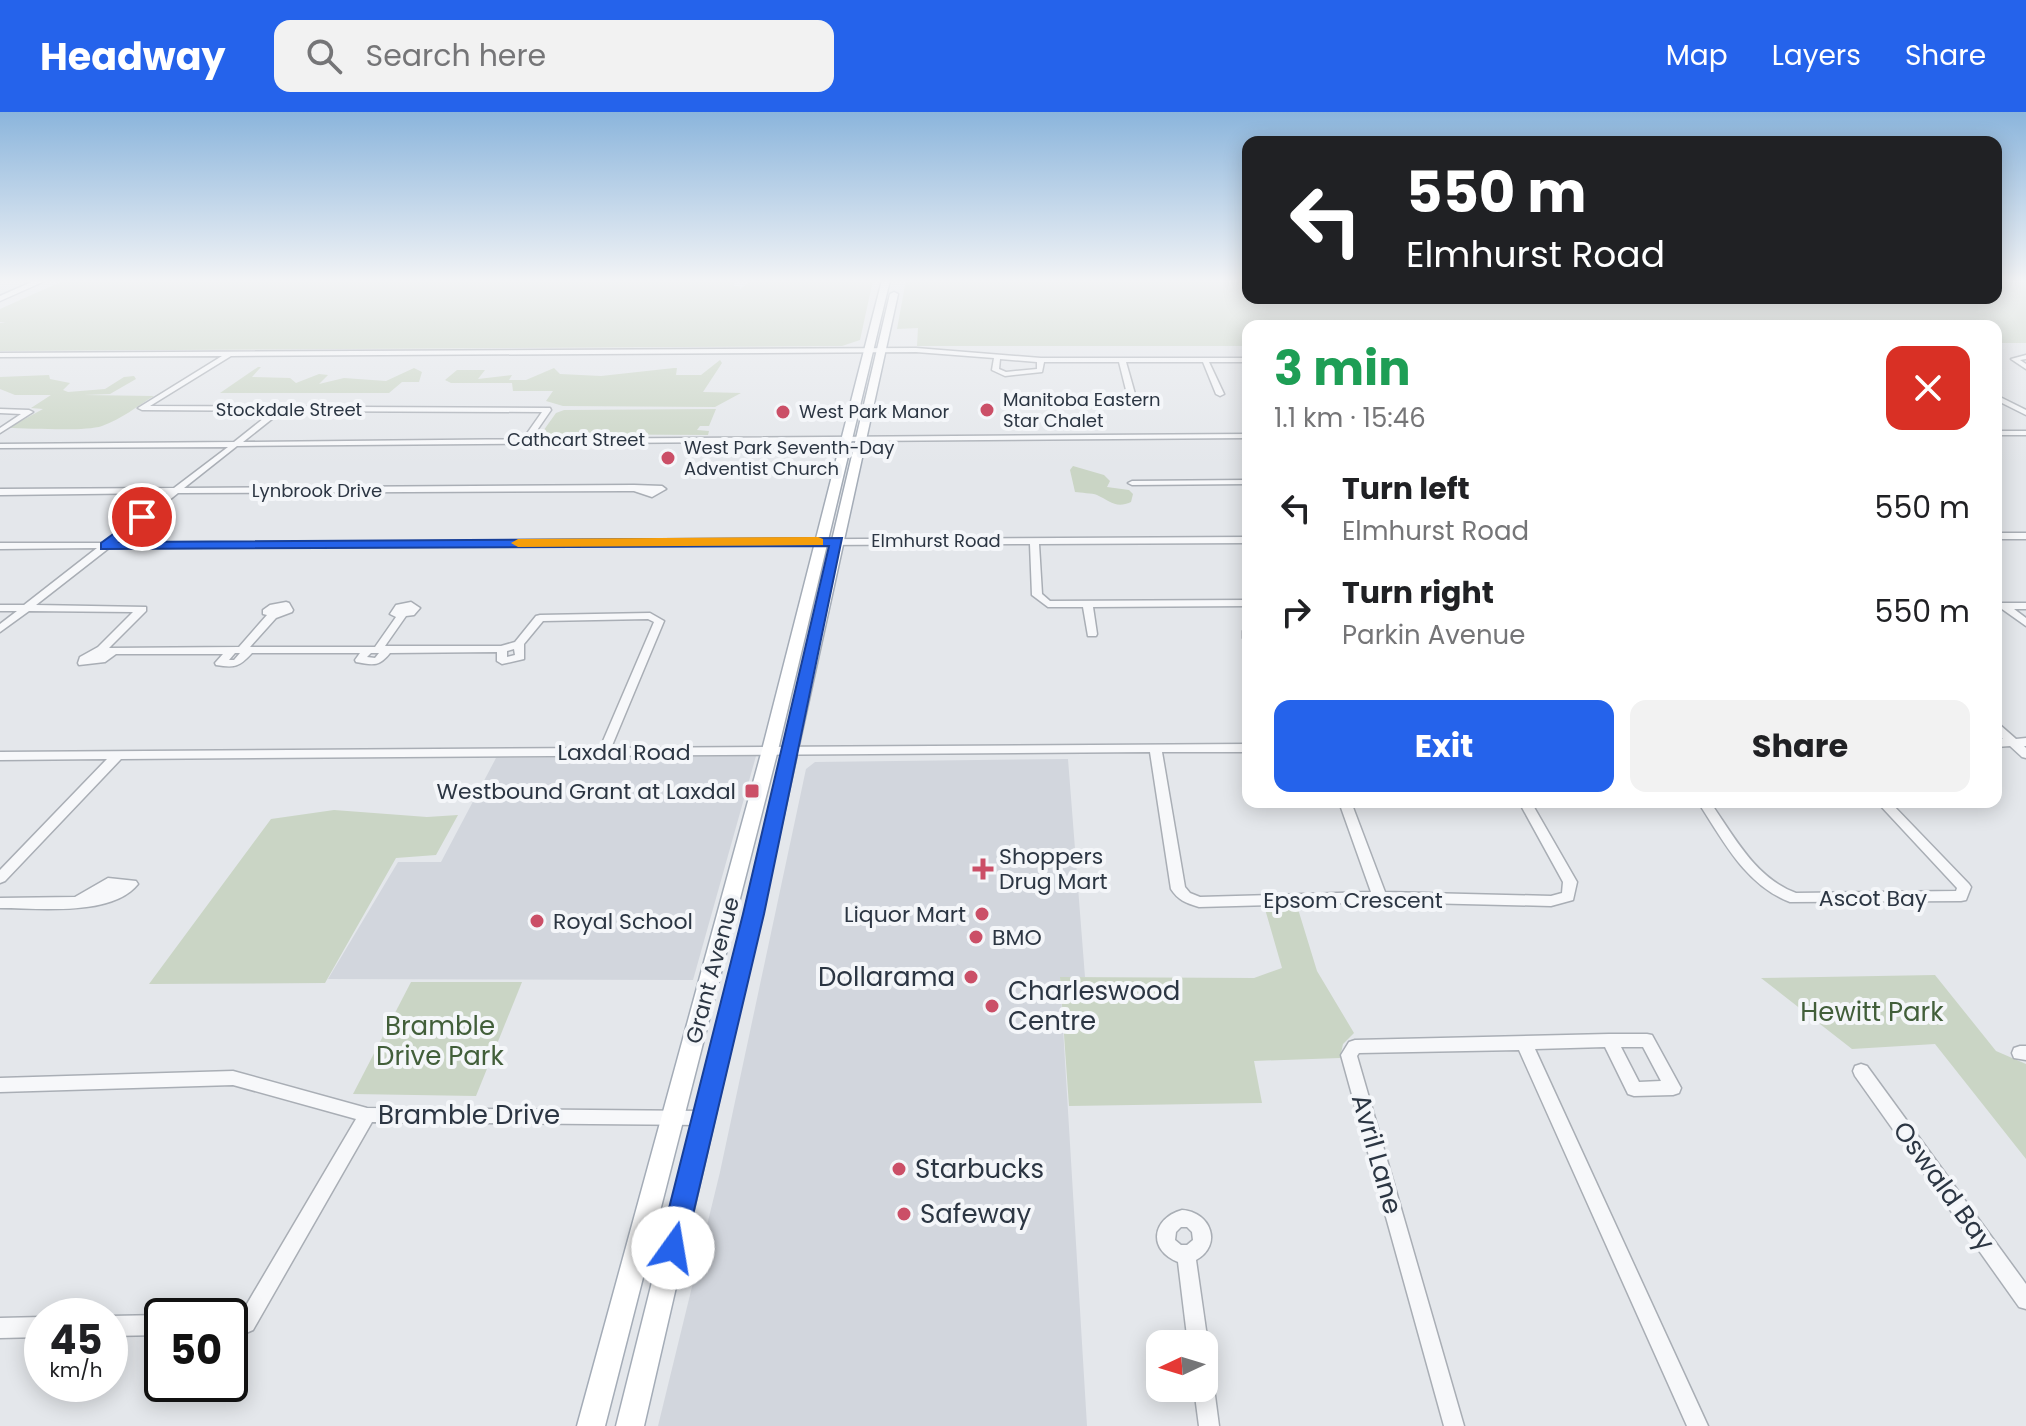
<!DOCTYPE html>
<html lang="en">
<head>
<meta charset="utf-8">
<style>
  body { margin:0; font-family:Poppins,sans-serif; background:#f2f2f2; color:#202124; height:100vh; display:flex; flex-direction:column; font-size:30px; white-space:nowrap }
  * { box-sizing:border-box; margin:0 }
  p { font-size:26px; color:#757577 }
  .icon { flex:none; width:44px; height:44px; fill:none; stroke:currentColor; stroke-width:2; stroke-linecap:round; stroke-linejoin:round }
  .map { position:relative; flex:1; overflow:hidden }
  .side { position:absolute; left:1242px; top:208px; width:760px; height:488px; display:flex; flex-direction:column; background:#fff; border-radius:16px; box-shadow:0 4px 20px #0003 }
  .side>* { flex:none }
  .guide { position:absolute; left:1242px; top:24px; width:760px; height:168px; border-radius:16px; box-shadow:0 4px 20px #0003; background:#202124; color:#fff; overflow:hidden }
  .needle { width:52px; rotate:266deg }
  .fabs { position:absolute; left:1146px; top:1218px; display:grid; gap:16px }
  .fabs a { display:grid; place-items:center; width:72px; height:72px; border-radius:16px; background:#fff; box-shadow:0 4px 20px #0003; font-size:40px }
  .speed { position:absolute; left:24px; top:1186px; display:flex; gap:16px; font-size:40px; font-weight:700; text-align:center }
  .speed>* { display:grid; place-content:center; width:104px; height:104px; border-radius:50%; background:#fff; box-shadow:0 4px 20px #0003; line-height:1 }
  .speed small { font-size:20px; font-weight:400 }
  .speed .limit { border:4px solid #111; border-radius:12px; background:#fff; color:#111 }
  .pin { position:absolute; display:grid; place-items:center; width:68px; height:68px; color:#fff; margin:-34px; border:4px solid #fff; border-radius:50%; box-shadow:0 2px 8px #0007 }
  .me { position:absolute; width:88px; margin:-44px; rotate:13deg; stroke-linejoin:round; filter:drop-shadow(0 0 6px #0008) }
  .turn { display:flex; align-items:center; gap:28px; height:168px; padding:0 32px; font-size:36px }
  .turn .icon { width:104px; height:104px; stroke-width:2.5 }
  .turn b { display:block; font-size:56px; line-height:68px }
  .round { display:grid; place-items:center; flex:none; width:84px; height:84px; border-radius:16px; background:#f2f2f2 }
  .head { display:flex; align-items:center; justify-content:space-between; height:136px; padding:0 32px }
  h1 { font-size:48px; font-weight:700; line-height:60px; color:#1e9e55 }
  .action { display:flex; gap:16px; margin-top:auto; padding:16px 32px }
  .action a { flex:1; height:92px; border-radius:16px; background:#2563eb; color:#fff; font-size:32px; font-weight:700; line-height:92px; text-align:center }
  .action a+a { background:#f2f2f2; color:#202124 }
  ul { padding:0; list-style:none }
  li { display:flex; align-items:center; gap:24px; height:104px; padding:0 32px }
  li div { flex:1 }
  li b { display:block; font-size:30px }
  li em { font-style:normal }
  header { display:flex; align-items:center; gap:48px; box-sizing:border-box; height:112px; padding:0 40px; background:#2563eb; color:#fff }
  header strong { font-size:38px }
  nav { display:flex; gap:44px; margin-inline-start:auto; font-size:28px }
  .search { width:560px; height:72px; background:#f2f2f2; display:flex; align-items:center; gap:20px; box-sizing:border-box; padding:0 28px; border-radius:16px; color:#757577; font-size:30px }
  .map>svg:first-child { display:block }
  .built { fill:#d2d6dd }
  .green { fill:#cad5c5 }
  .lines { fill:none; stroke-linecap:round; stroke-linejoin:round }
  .minor-casing { stroke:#a9aeb5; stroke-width:3 }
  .major-casing { stroke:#a4acb7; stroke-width:3 }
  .minor { fill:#f7f8fa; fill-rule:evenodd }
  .major { fill:#fff; fill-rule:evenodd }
  .route { fill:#2563eb; stroke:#184099; stroke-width:2 }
  .slow { fill:#f59e0b }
  .poi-dot { fill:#cb4f67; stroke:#f4f6f9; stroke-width:3 }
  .labels { text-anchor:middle; stroke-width:8; stroke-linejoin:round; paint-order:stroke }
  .far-poi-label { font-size:18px; fill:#2c3643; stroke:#f4f6f9; text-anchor:start }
  .far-street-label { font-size:18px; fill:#2c3643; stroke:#f4f6f9 }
  .street-label { font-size:22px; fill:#2c3643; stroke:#f4f6f9 }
  .poi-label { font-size:22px; fill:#2c3643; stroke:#f4f6f9; text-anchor:start }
  .near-poi-label { font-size:26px; fill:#2c3643; stroke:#f4f6f9; text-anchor:start }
  .near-park-label { font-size:26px; fill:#425f3a; stroke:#f4f6f9 }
  .near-street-label { font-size:26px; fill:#2c3643; stroke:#f4f6f9 }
</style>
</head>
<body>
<header>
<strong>Headway</strong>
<div class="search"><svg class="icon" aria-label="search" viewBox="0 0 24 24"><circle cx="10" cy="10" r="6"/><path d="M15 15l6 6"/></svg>Search here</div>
<nav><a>Map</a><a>Layers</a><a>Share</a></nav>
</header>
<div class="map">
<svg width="2026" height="1314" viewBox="0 0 2026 1314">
  <rect width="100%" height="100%" fill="#e4e7eb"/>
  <g class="built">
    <path d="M 756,644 L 693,868 L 328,867 L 398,750 L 441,750 L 496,646 Z"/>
    <path d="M 1068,647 L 1085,865 L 1060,866 L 1087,1314 L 658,1314 L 720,1060 L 806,657 L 815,650 Z"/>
  </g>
  <g class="green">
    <path d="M 65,168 L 736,168 L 734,174 L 740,174 L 740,177 L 752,168 L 873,168 L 860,228 L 842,234 L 0,239 L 0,211 L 6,210 L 0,210 L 0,197 Z"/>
    <path d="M 906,168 L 1248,168 L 1248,186 L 1820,186 L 1816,189 L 1849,193 L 1838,189 L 1996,186 L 1996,168 L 2026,168 L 2026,231 L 1996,231 L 1996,214 L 1248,214 L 1248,234 L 917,234 L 918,216 L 897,217 Z"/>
    <path d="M 720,248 L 722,251 L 703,280 L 741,281 L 715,295 L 563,294 L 546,289 L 553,279 L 513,279 L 512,271 L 451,271 L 445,268 L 457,258 L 485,258 L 478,267 L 512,263 L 509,268 L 526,268 L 554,256 L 560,262 L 601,264 L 674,256 L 677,256 L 676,263 L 701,263 Z"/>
    <path d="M 258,255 L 261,255 L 252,265 L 290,266 L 296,271 L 319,262 L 328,263 L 319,272 L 344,266 L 386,269 L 414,256 L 422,260 L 419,270 L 402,270 L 389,281 L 220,281 Z"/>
    <path d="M 49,263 L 50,267 L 70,271 L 63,278 L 68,280 L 105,277 L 124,265 L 134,264 L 136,267 L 110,282 L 84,283 L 154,284 C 137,294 122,307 102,314 C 84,320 30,316 8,316 L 43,297 L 31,296 L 51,283 L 15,283 L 0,277 L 0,265 Z"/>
    <path d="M 716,297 L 709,314 L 700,314 L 697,318 L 709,319 L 708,323 L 541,322 L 556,301 L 564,298 Z"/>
    <path d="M 1073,354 L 1104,363 L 1110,369 L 1107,375 L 1129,378 L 1133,382 L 1131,390 C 1116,397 1110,389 1097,383 C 1092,381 1081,381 1075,380 L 1070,358 Z"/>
    <path d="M 334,698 L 427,705 L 458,703 L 436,743 L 396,746 L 325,871 L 149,872 L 271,707 Z"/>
    <path d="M 1265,797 L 1298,797 L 1317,859 L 1354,921 L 1343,932 L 1340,946 L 1254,949 L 1262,991 L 1069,994 L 1060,865 L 1254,866 L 1282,856 Z"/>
    <path d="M 1935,863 L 1996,939 L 2026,952 L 2026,1047 L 1935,932 L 1852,937 L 1761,866 Z"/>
    <path d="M 411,870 L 522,870 L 476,984 L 353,982 Z"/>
  </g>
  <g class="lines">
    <defs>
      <g id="minor">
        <path d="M 916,236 L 1041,246 L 1248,246 L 1248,250 L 1209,250 L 1224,282 L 1220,284 L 1216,282 L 1203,250 L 1126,250 L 1135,282 L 1131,284 L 1127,282 L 1119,250 L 1044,250 L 1042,260 L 1005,264 L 992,258 L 994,246 L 916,240 L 231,244 L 150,294 L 550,296 L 551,298 L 531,327 L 1248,322 L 1248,326 L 237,334 L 184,376 L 634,373 L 662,374 L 666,377 L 652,385 L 634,379 L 623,379 L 178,381 L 116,431 L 1248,425 L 1248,431 L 1039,432 L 1042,482 L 1050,489 L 1248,488 L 1248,494 L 1093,495 L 1097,522 L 1096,524 L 1088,524 L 1083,495 L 1048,495 L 1032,483 L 1030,432 L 109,436 L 36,493 L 146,495 L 146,499 L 109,536 L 239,535 L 267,503 L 263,502 L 263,498 L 270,493 L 286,490 L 289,491 L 293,498 L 292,500 L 276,506 L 250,535 L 375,535 L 396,505 L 390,502 L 396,493 L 411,490 L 420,496 L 414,503 L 406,504 L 385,534 L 501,534 L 515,530 L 536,504 L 540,503 L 650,501 L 664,509 L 611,636 L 1248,632 L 1248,640 L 1162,640 L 1185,775 L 1190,781 L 1200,785 L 1371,780 L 1339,690 L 1351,690 L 1385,780 L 1551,784 L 1562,781 L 1563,770 L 1519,690 L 1531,690 L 1577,770 L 1573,788 L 1551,794 L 1380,790 L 1199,795 C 1186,791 1178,788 1171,777 L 1150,640 L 121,647 L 5,769 L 0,771 L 0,758 L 107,647 L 0,648 L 0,640 L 600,636 L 654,510 L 648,507 L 543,509 L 524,532 L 524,547 L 502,552 L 497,549 L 497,540 L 390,541 C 379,555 373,553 356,550 L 355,548 L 360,541 L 252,541 C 239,555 235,556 216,553 L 215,551 L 223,542 L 116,542 L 105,550 L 79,553 L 78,551 L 80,545 L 98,535 L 133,500 L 29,499 L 0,520 L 0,512 L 17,499 L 0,499 L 0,493 L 24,493 L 97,436 L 0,437 L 0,431 L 104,431 L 167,381 L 0,383 L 0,377 L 174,376 L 228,335 L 0,336 L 0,332 L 234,330 L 273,299 L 142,298 L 138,296 L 222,244 L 0,245 L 0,241 ZM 1000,247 L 1037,250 L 1037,257 L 1006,260 L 999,257 ZM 282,299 L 542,300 L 523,327 L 243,330 ZM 514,537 L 515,543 L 507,545 L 507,539 ZM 235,541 L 240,541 L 234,548 L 229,548 ZM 371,541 L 379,541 L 375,546 L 367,545 Z"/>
        <path d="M 2026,243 L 2026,247 L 2020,248 L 2026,252 L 2026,257 L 2011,247 Z"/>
        <path d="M 1996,283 L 2026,298 L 2026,303 L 1996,288 Z"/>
        <path d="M 0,297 L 29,298 L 33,300 L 0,321 L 0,316 L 21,302 L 0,301 Z"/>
        <rect x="1996" y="319" width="30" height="4"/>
        <path d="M 1248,368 L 1248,372 L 1132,373 L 1128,371 L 1132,369 Z"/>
        <rect x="1996" y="421" width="30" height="6"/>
        <path d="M 1996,491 L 2026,491 L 2026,497 L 2014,497 L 2026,506 L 2026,514 L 2002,497 L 1996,497 Z"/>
        <path d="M 1248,516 L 1248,529 L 1243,526 L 1243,519 Z"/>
        <path d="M 1996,611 L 2000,613 L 2016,627 L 2026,626 L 2026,634 L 2024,634 L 2026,636 L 2026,646 L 2022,645 L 2010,634 L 1996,635 L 1996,627 L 2003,627 L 1996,621 Z"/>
        <path d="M 1698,690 L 1710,690 C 1734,724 1755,766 1796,781 L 1956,779 L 1957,776 L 1877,690 L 1890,690 L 1969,772 L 1971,775 L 1966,788 L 1961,789 L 1790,790 C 1745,773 1723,728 1698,690 Z"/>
        <path d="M 108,766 L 136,769 L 138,772 C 112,805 38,796 0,796 L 0,786 L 75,785 Z"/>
        <path d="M 1609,922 L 1647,922 L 1652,923 L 1681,976 L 1679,981 L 1673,983 L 1634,984 L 1628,982 L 1605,935 L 1535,937 L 1708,1314 L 1687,1314 L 1519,938 L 1359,941 L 1357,944 L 1464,1314 L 1444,1314 L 1341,943 L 1349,930 L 1355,928 ZM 1621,935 L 1643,935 L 1661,969 L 1639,970 Z"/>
        <path d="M 2020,934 L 2026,934 L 2026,948 L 2014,946 L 2012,941 L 2014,936 Z"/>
        <path d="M 1861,952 L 1867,954 L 2026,1172 L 2026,1197 L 2019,1195 L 1855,964 L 1853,959 L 1855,954 Z"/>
        <path d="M 233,959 L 367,996 L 704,999 L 710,1001 L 712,1006 L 710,1011 L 704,1013 L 372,1010 L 253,1218 L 246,1221 L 230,1222 L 230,1204 L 226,1204 L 241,1202 L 356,1007 L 233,973 L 0,980 L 0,966 Z"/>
        <path d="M 1182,1098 C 1211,1100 1223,1133 1196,1148 L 1208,1232 L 1204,1239 L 1204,1232 L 1188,1232 L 1178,1150 C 1147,1138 1152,1106 1182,1098 ZM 1181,1115 L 1187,1115 L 1192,1120 L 1193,1128 L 1187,1133 L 1181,1133 L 1175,1128 L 1176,1120 Z"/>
        <path d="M 162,1203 L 164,1204 L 162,1223 L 110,1224 L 110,1204 Z"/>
        <path d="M 42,1205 L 42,1225 L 0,1226 L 0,1206 Z"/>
        <path d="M 1204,1266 L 1211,1269 L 1214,1276 L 1219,1314 L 1199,1314 L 1194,1276 L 1204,1276 Z"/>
      </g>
      <g id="major">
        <path d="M 36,168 L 47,168 L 0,189 L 0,184 Z"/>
        <path d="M 882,168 L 890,168 L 778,638 L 605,1314 L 577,1314 L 762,638 Z"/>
        <path d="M 894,180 L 898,182 L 762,802 L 644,1314 L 616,1314 L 744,802 L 890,182 Z"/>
      </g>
    </defs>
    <use href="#minor" class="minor-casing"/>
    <use href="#major" class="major-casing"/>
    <use href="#minor" class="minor"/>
    <use href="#major" class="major"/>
  </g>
  <linearGradient id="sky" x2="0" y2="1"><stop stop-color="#8bb5dc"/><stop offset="0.48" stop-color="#f3f4f6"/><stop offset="1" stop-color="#f3f4f6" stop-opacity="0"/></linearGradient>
  <rect width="2026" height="352" fill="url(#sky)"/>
  <path class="route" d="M 142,401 L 149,405 L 147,408 L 120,430 L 842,426 L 764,802 L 683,1145 L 673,1149 L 663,1145 L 659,1136 L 743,802 L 829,434 L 101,437 L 101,431 Z"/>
  <path class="slow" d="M 818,425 L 823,427 L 823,433 L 518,435 L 511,431 L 518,427 Z"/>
  <g class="poi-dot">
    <circle cx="987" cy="298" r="8"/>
    <circle cx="783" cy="300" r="8"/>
    <circle cx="668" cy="346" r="8"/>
    <rect x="744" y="671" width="16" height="16" rx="4"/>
    <path d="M979 745h8v8h8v8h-8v8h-8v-8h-8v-8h8z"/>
    <circle cx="982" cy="802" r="8"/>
    <circle cx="537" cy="809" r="8"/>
    <circle cx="976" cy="825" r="8"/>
    <circle cx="971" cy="865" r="8"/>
    <circle cx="992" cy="894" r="8"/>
    <circle cx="899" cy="1057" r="8"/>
    <circle cx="904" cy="1102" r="8"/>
  </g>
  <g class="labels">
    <g class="far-poi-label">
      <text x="1003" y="294">Manitoba Eastern<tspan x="1003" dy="21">Star Chalet</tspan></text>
      <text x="799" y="306">West Park Manor</text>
      <text x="684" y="342">West Park Seventh-Day<tspan x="684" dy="21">Adventist Church</tspan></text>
    </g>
    <g class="far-street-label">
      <text x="289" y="304">Stockdale Street</text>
      <text x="576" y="334">Cathcart Street</text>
      <text x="317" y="385">Lynbrook Drive</text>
      <text x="936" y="435">Elmhurst Road</text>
    </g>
    <g class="street-label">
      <text x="624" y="648">Laxdal Road</text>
      <text x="1873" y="794">Ascot Bay</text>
      <text x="1353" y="796">Epsom Crescent</text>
      <text transform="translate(712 858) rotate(-75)" y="8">Grant Avenue</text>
    </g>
    <g class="poi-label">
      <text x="736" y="687" text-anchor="end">Westbound Grant at Laxdal</text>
      <text x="999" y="752">Shoppers<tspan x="999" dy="25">Drug Mart</tspan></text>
      <text x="966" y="810" text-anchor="end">Liquor Mart</text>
      <text x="553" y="817">Royal School</text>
      <text x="992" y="833">BMO</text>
    </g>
    <g class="near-poi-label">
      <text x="955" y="874" text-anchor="end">Dollarama</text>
      <text x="1008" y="888">Charleswood<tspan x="1008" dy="30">Centre</tspan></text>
      <text x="915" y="1066">Starbucks</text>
      <text x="920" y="1111">Safeway</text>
    </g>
    <g class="near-park-label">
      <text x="1872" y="909">Hewitt Park</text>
      <text x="440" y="923">Bramble<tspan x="440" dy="30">Drive Park</tspan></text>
    </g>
    <g class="near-street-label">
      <text x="469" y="1012">Bramble Drive</text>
      <text transform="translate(1377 1042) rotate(74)" y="9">Avril Lane</text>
      <text transform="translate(1944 1074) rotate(54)" y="9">Oswald Bay</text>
    </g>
  </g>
</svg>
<div class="fabs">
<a><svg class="needle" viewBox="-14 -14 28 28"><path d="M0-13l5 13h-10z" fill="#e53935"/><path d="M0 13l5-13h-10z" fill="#757577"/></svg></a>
</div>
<div class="speed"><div>45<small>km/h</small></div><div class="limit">50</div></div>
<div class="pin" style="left:142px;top:405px;background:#d93025"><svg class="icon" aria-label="arrive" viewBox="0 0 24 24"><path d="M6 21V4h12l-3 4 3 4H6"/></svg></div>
<svg class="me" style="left:673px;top:1136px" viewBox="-20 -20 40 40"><circle r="19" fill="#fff"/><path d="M0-13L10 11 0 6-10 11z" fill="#2563eb"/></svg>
<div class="guide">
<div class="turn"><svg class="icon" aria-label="left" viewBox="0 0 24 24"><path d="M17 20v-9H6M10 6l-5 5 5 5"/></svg><div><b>550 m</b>Elmhurst Road</div></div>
</div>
<section class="side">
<div class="head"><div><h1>3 min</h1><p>1.1 km · 15:46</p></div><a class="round" style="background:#d93025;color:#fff"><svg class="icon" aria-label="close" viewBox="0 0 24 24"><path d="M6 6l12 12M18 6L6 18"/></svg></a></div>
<ul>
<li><svg class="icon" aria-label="left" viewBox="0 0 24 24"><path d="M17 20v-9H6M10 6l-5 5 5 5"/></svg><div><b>Turn left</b><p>Elmhurst Road</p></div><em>550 m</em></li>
<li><svg class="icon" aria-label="right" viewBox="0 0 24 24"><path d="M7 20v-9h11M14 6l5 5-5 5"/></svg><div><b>Turn right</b><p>Parkin Avenue</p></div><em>550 m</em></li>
</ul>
<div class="action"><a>Exit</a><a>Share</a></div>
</section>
</div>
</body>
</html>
